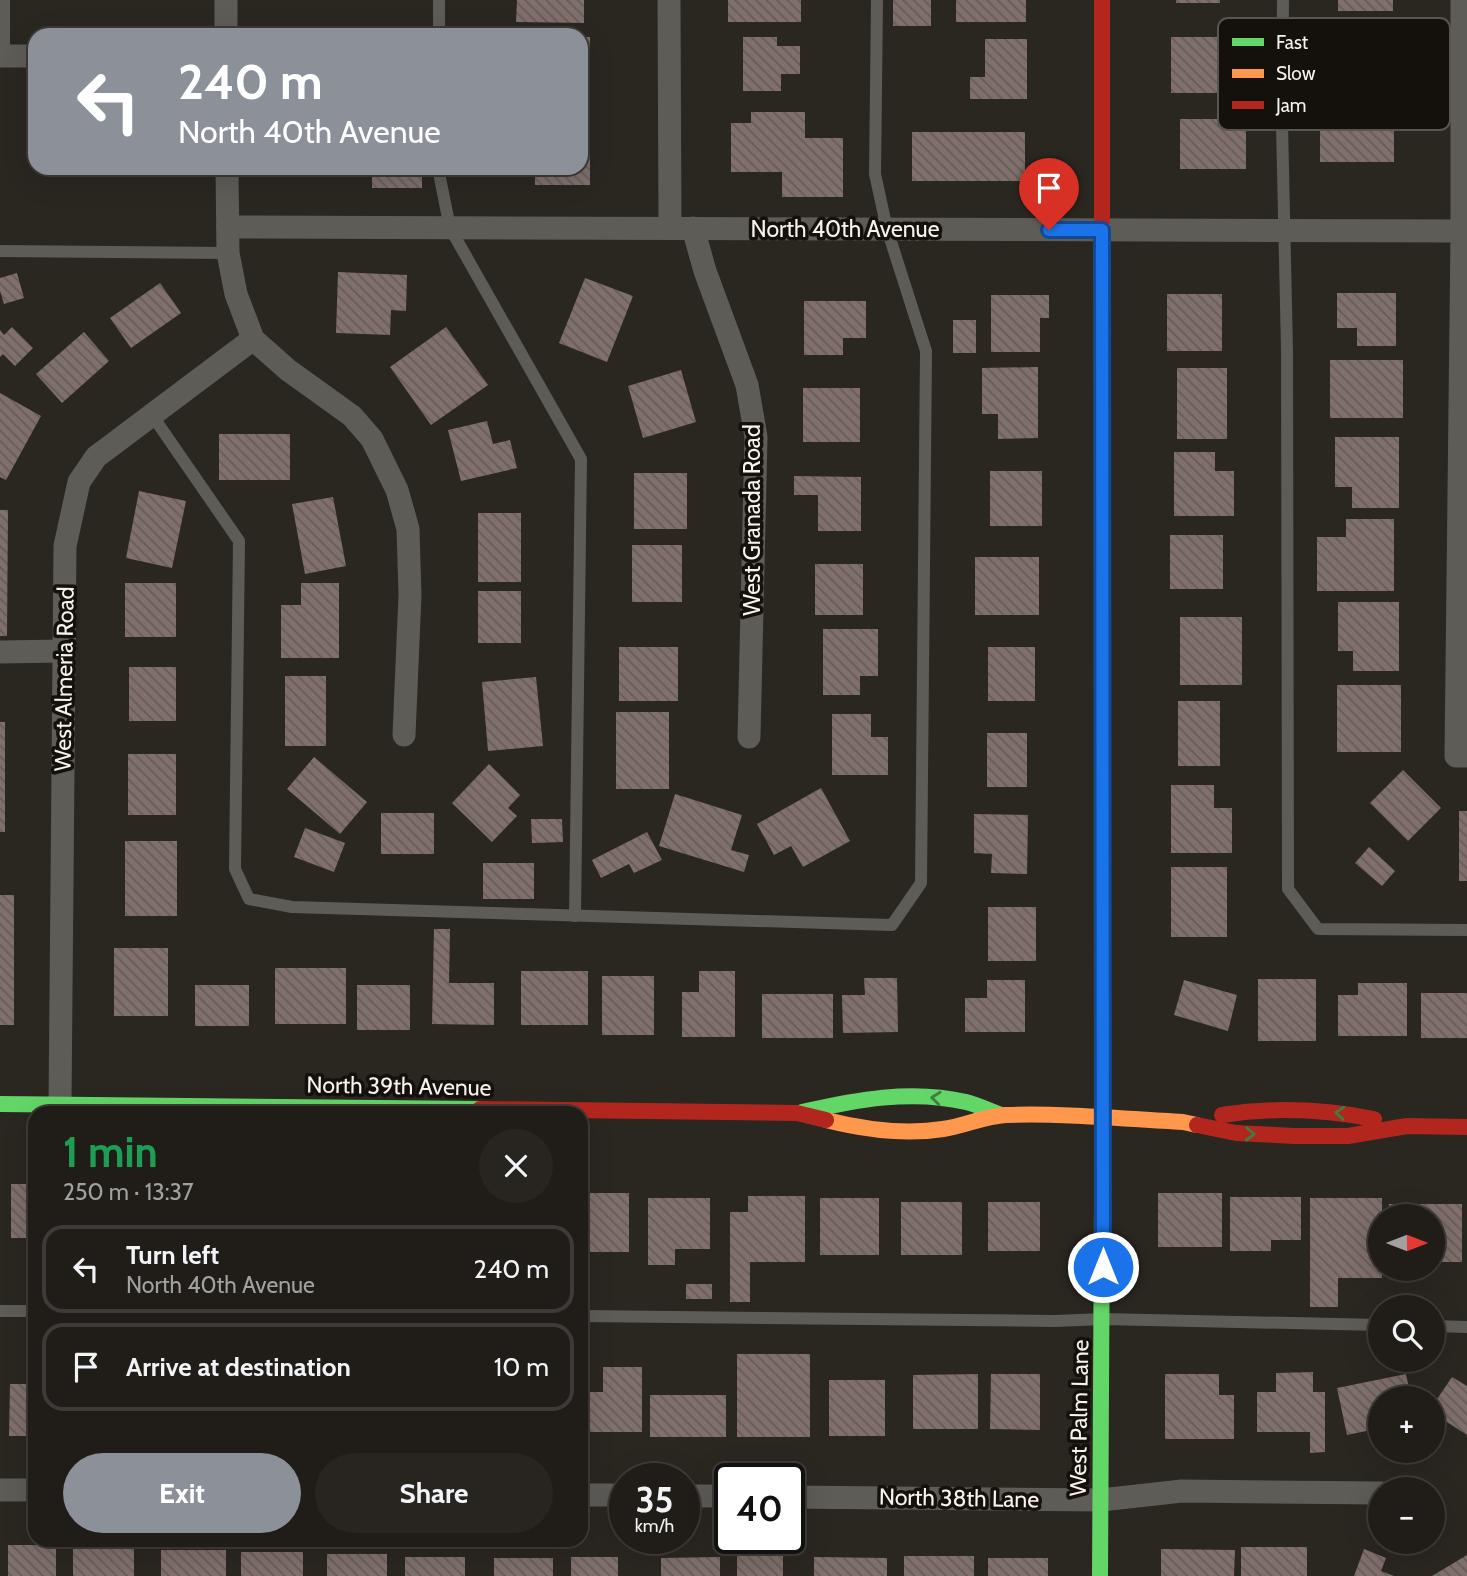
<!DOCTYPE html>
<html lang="en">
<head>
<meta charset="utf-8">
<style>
  body { margin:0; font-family:Cabin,sans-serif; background:#282521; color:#f1f3f6; height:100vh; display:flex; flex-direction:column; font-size:26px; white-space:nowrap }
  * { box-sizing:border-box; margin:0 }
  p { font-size:23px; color:#a2a1a2 }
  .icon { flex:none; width:38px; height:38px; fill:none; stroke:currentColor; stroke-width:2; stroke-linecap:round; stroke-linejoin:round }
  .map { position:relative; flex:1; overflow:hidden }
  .sheet { position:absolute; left:28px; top:1106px; width:560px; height:441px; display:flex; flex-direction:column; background:#201c18; border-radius:21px; box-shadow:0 7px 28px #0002,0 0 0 2px #3d3a37 }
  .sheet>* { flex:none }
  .hud { position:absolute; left:28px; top:28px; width:560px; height:147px; border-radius:21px; box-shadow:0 7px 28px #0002,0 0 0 2px #3d3a37; background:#8c9099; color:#fff; overflow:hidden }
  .needle { width:46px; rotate:90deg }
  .controls { position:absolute; left:1368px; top:1204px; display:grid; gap:14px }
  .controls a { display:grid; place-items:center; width:77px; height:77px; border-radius:50%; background:#201c18; box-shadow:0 7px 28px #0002,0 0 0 2px #3d3a37; font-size:35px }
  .speed { position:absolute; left:609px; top:1463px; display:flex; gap:14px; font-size:35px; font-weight:700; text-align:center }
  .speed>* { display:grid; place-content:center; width:91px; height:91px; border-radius:50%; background:#201c18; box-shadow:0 7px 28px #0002,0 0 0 2px #3d3a37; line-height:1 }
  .speed small { font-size:18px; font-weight:400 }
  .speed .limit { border:4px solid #111; border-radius:10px; background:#fff; color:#111 }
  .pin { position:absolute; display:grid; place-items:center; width:60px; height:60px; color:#fff; margin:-72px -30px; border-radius:50% 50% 50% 0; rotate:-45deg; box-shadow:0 0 7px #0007 }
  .pin .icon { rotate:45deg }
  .me { position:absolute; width:77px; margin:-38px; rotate:0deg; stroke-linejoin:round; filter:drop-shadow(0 0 5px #0008) }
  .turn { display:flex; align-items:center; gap:24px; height:147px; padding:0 35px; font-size:32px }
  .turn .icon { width:91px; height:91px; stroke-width:2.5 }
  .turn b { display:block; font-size:49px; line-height:60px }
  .round { display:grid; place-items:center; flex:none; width:74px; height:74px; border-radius:37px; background:#282521 }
  .overview { display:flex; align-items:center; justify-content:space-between; height:119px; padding:0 35px }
  h1 { font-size:42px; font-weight:800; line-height:52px; color:#1e9e55 }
  .action { display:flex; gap:14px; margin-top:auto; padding:14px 35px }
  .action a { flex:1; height:80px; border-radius:42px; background:#8c9099; color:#fff; font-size:28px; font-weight:800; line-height:80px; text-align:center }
  .action a+a { background:#282521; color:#f1f3f6 }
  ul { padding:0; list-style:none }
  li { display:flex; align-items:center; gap:21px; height:88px; margin:0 14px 10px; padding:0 21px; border:4px solid #3d3a37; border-radius:21px }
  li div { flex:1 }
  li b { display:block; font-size:26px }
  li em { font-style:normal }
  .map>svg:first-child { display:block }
  .building { fill:url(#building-back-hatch) }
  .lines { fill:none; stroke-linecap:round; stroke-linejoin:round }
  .lane { stroke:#5e5c57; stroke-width:12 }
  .street { stroke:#5e5c57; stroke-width:23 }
  .fast { stroke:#63d668; stroke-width:16 }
  .slow { stroke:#ff974d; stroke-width:16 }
  .jam { stroke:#b3261e; stroke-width:16 }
  .oneway { stroke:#3f7d3f }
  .route-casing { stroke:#114b97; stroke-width:18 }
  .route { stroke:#1a73e8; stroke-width:12 }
  .labels { text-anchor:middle; stroke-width:7; stroke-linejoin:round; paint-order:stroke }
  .street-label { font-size:23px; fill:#f7f2eb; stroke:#14100c }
  .key { fill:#14100c; stroke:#58544f; stroke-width:2 }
  .key-label { font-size:19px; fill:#f7f2eb }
</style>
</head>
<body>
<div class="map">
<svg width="1467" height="1576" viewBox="0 0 1467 1576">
  <defs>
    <pattern id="building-back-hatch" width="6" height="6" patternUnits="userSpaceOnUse" patternTransform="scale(1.75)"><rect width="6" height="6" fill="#806f6b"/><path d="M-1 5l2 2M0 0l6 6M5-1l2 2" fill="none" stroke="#655c58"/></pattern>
  </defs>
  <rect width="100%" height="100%" fill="#2a2620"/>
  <g class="building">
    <path d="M 517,0 L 584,0 L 584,23 L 516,22 Z"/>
    <rect x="728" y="0" width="73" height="22"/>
    <rect x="893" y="0" width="38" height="26"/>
    <rect x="956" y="0" width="70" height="22"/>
    <rect x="1176" y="0" width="44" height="3"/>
    <rect x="1338" y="0" width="55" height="11"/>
    <rect x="581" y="37" width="9" height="65"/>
    <path d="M 743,37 L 777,37 L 777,46 L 800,46 L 800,74 L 781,74 L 781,91 L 743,91 Z"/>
    <rect x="1171" y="37" width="66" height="56"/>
    <path d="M 985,39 L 1027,39 L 1027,99 L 970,99 L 970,77 L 985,77 Z"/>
    <path d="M 1374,104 L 1394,104 L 1394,162 L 1320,162 L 1320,117 L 1374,117 Z"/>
    <path d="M 751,112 L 805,112 L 805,138 L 843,138 L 843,197 L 782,197 L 782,172 L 731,172 L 731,123 L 751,123 Z"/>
    <rect x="1180" y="119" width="66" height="50"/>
    <path d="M 581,121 L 590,121 L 590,185 L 535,185 L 535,168 L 581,168 Z"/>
    <rect x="912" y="132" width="113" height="49"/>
    <rect x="296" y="168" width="62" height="4"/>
    <rect x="372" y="168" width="50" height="20"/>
    <path d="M 338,272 L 407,275 L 406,311 L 391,310 L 390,335 L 336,333 Z"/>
    <path d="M 17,273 L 24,298 L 4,304 L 0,291 L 0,278 Z"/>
    <path d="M 585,278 L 633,296 L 607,362 L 559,343 Z"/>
    <path d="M 160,283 L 181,313 L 131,348 L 110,318 Z"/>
    <path d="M 1337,293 L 1396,293 L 1396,346 L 1357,346 L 1357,328 L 1337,328 Z"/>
    <rect x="1167" y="294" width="55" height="57"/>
    <path d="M 991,295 L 1049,295 L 1049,318 L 1040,318 L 1040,352 L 991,352 Z"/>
    <path d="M 804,301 L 866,301 L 866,338 L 843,338 L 843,355 L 804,355 Z"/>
    <rect x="953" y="320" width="23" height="33"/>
    <path d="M 12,327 L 33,348 L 15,366 L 3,354 L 0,357 L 0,330 L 4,335 Z"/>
    <path d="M 446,327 L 488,385 L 431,425 L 390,367 Z"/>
    <path d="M 84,332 L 109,361 L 62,403 L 36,374 Z"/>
    <rect x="1330" y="360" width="73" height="58"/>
    <path d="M 1038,367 L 1038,438 L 998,439 L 998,414 L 982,414 L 982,368 Z"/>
    <rect x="1177" y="368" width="50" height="71"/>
    <path d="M 681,370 L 696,422 L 643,438 L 628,386 Z"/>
    <rect x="803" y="388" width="57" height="54"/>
    <path d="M 0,393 L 41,416 L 6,480 L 0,477 Z"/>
    <path d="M 487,421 L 493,444 L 510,440 L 517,468 L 461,481 L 448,430 Z"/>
    <rect x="219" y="434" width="71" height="46"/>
    <path d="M 1335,437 L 1399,437 L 1399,508 L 1352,508 L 1352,487 L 1335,487 Z"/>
    <path d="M 1174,452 L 1215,452 L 1215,471 L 1234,471 L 1234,516 L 1174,516 Z"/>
    <rect x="990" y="471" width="52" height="55"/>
    <rect x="634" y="473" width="53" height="56"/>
    <path d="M 794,476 L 861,477 L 861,531 L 818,531 L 818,495 L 794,495 Z"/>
    <path d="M 139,491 L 186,501 L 172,568 L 126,558 Z"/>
    <path d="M 333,497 L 346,566 L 305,574 L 292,504 Z"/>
    <path d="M 0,510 L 8,510 L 7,636 L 0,636 Z"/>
    <rect x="478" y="513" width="43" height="69"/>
    <path d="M 1346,519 L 1394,519 L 1394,591 L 1317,591 L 1317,537 L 1346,537 Z"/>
    <rect x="1170" y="535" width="53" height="54"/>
    <rect x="632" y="545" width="50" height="57"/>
    <rect x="975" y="557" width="64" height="58"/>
    <rect x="815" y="564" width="48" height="51"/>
    <rect x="125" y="583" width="51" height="54"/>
    <path d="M 301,583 L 339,583 L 339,658 L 281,658 L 281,605 L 301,605 Z"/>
    <rect x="478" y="591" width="43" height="52"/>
    <path d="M 1338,602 L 1399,602 L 1399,671 L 1353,671 L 1353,651 L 1338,651 Z"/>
    <rect x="1180" y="617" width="62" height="68"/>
    <path d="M 823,629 L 878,629 L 878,676 L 860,676 L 860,695 L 823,695 Z"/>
    <rect x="619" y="647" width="59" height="54"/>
    <rect x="988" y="647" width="47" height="54"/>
    <rect x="129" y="667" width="47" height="54"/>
    <rect x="285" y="676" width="41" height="70"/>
    <path d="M 536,677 L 543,746 L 488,751 L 482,682 Z"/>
    <rect x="1337" y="685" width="64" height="67"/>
    <rect x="1178" y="701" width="42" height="65"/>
    <rect x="616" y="712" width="53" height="77"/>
    <path d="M 832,714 L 871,714 L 871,737 L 888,737 L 888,775 L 832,775 Z"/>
    <rect x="0" y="722" width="5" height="110"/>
    <rect x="987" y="733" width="40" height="54"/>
    <rect x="128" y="754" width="48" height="61"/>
    <path d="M 314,757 L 367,802 L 340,834 L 287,789 Z"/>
    <path d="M 489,764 L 520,795 L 508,808 L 517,816 L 492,842 L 452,803 Z"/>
    <path d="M 1403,770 L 1441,808 L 1408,841 L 1370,803 Z"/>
    <path d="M 1171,785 L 1214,785 L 1214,808 L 1232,808 L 1232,853 L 1171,853 Z"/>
    <path d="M 821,788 L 850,841 L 803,867 L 791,846 L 774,855 L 757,824 Z"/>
    <path d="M 675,794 L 742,815 L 731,850 L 749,855 L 744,872 L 659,846 Z"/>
    <rect x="1459" y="811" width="8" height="70"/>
    <rect x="381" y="813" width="53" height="41"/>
    <path d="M 974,814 L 1028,815 L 1027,874 L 991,873 L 992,854 L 974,853 Z"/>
    <path d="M 531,819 L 562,819 L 563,842 L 532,843 Z"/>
    <path d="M 305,828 L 345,843 L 334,872 L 294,857 Z"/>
    <path d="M 647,832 L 662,860 L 634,873 L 629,864 L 601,878 L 592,860 Z"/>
    <rect x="125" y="841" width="52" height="75"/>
    <path d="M 1369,847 L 1395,871 L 1382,886 L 1355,863 Z"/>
    <rect x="483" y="863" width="51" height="36"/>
    <rect x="1171" y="867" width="56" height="70"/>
    <rect x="0" y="895" width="14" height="130"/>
    <rect x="988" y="907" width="48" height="54"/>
    <path d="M 434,929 L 450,929 L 449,983 L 494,983 L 494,1025 L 432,1024 Z"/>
    <rect x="114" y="948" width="54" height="68"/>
    <rect x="275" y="968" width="71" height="56"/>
    <rect x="521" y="971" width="67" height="54"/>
    <path d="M 699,971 L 735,971 L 735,1037 L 682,1037 L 682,992 L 699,992 Z"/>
    <rect x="602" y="976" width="52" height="59"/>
    <path d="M 864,978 L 897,978 L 898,1032 L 843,1033 L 842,995 L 865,995 Z"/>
    <rect x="1258" y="979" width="58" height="62"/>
    <path d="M 987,980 L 1025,980 L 1025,1032 L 965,1032 L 965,998 L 987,998 Z"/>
    <path d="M 1184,980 L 1237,995 L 1228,1031 L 1174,1015 Z"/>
    <path d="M 1358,983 L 1407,983 L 1407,1036 L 1338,1036 L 1338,995 L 1358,995 Z"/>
    <rect x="195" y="985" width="54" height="41"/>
    <rect x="357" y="985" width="53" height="45"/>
    <rect x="1421" y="993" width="46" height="45"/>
    <rect x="762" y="994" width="71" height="44"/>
    <rect x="11" y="1184" width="24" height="54"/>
    <rect x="581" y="1193" width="48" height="59"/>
    <rect x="1158" y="1193" width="64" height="54"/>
    <path d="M 748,1196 L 805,1196 L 805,1262 L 750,1262 L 750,1302 L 730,1302 L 730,1212 L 748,1212 Z"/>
    <path d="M 1230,1197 L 1301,1197 L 1301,1240 L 1271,1240 L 1271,1251 L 1230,1251 Z"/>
    <path d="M 648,1198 L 710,1198 L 710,1249 L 675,1249 L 675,1265 L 648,1265 Z"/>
    <rect x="820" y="1198" width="59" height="57"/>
    <path d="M 1310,1198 L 1382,1198 L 1382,1278 L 1338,1278 L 1338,1307 L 1310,1307 Z"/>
    <rect x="901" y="1202" width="61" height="53"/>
    <rect x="988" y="1202" width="52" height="49"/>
    <path d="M 1389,1204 L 1462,1204 L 1462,1262 L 1433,1262 L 1433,1216 L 1389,1216 Z"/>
    <rect x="686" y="1284" width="26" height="15"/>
    <rect x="737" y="1354" width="73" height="83"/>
    <path d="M 603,1367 L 642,1367 L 642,1432 L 581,1432 L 581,1392 L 603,1392 Z"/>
    <path d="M 1313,1372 L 1313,1392 L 1325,1392 L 1325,1452 L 1310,1453 L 1310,1432 L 1257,1432 L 1257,1392 L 1276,1392 L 1276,1373 Z"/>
    <path d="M 978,1374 L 978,1429 L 913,1429 L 913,1375 Z"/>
    <path d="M 991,1374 L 1040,1374 L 1040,1430 L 990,1429 Z"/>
    <path d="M 1165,1374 L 1219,1374 L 1219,1395 L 1234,1395 L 1234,1439 L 1165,1439 Z"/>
    <path d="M 1406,1374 L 1411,1398 L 1381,1398 L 1381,1428 L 1347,1435 L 1337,1388 Z"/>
    <path d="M 1452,1377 L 1467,1386 L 1467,1435 L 1433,1413 L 1433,1405 Z"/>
    <rect x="829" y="1380" width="56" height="56"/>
    <path d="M 10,1384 L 35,1384 L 35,1436 L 9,1436 Z"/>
    <rect x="650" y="1395" width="76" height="42"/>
    <rect x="8" y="1545" width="48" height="31"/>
    <rect x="1241" y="1547" width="66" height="29"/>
    <rect x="73" y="1548" width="61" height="28"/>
    <path d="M 1161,1549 L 1235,1550 L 1234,1576 L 1161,1576 Z"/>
    <path d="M 1364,1549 L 1386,1558 L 1381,1571 L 1394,1576 L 1354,1576 Z"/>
    <rect x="161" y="1550" width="65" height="26"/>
    <rect x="241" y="1552" width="62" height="24"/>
    <rect x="327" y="1554" width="60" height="22"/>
    <path d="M 1467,1555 L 1467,1576 L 1432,1576 Z"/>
    <rect x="737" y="1556" width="46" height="20"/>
    <rect x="904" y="1556" width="70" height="20"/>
    <rect x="405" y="1557" width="60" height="19"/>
    <rect x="571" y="1557" width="47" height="19"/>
    <path d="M 720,1557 L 720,1576 L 661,1576 L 661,1558 Z"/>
    <path d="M 814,1557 L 887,1558 L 887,1576 L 814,1576 Z"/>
    <rect x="494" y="1558" width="59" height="18"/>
    <rect x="988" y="1558" width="60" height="18"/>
  </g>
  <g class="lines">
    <g class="lane">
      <path d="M 1283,0 L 1282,124 L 1287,350 L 1288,889 L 1318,929 L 1467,930"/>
      <path d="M 439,35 L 439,0"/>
      <path d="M 4,56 L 4,0"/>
      <path d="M 438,168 L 450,228 L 581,459 L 575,916"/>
      <path d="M 0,251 L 228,253"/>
      <path d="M 152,415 L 239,541 L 235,869 L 249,899 L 292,907 L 892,925 L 921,883 L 926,351 L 887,229 L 875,174 L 877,0"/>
      <path d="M 0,1311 L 35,1311"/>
      <path d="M 581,1316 L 1055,1321 L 1103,1319 L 1381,1325"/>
      <path d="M 1433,1326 L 1467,1327"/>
    </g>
    <g class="street">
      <path d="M 226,0 L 226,35"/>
      <path d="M 669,0 L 670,228"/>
      <path d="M 1462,0 L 1462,231 L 1456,756 L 1467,756"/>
      <path d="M 0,56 L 35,56"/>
      <path d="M 227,168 L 228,253 L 236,294 L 253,339 L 288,370 L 352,416 L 372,439 L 397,490 L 408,529 L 410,595 L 404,735"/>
      <path d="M 228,227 L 1462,231"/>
      <path d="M 693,228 L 705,271 L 747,385 L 756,437 L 749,737"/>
      <path d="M 0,652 L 64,651"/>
      <path d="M 60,1105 L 65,546 L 79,482 L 96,457 L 253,339"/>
      <path d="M 0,1490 L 35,1490"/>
      <path d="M 581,1495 L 625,1495"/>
      <path d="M 684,1496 L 730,1496"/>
      <path d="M 789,1497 L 1101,1500 L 1182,1491 L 1381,1493"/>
    </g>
    <g class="fast">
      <path d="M 1102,223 L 1103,697"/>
      <path d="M 0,1104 L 480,1109"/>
      <path d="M 802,1112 C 855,1100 911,1089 966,1102 C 978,1105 990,1111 1002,1115"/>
      <path d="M 1100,1576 L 1103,1022"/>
    </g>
    <path class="slow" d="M 826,1120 C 862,1129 906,1135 943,1129 C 964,1126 985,1116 1006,1115 C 1065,1113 1124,1119 1183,1122 L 1197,1125"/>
    <g class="jam">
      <path d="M 1102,0 L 1102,223"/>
      <path d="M 1103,697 L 1103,1022"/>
      <path d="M 480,1109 L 797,1113 L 826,1120"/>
      <path d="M 1222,1115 C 1273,1107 1323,1109 1374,1119"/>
      <path d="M 1197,1125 L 1236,1133 L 1295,1136 L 1348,1136 L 1407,1126 L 1467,1127"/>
    </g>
  </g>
  <defs><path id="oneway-chevron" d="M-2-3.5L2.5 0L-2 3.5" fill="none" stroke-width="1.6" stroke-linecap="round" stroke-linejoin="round" transform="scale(1.75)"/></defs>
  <g class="oneway">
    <use href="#oneway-chevron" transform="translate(936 1098) rotate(-174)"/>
    <use href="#oneway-chevron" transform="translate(1340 1113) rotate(-176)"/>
    <use href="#oneway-chevron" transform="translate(1250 1134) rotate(2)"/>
  </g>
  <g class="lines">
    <defs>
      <path id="route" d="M 1049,230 L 1102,230 L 1103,1267"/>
    </defs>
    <use href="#route" class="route-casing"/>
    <use href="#route" class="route"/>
  </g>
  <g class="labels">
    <g class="street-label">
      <text x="845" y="237">North 40th Avenue</text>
      <text transform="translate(752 520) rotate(-90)" y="8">West Granada Road</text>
      <text transform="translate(64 679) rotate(-89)" y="8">West Almeria Road</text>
      <text transform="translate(399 1086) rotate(1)" y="8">North 39th Avenue</text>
      <text transform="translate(1079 1418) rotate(-89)" y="8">West Palm Lane</text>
      <text transform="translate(959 1498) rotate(1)" y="8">North 38th Lane</text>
    </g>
  </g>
  <rect x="1218" y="18" width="232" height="112" rx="10" class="key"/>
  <rect x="1232" y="38" width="32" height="8" fill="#63d668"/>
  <rect x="1232" y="69" width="32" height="9" fill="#ff974d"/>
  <rect x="1232" y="101" width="32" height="8" fill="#b3261e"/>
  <g class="key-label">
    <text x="1276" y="49">Fast</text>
    <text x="1276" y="80">Slow</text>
    <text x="1276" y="112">Jam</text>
  </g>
</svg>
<div class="controls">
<a><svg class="needle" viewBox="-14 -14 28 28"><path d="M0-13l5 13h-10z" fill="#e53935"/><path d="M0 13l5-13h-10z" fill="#a2a1a2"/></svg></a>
<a><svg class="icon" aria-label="search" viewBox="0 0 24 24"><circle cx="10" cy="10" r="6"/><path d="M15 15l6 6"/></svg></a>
<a>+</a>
<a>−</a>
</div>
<div class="speed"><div>35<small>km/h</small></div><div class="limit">40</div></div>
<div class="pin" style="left:1049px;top:230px;background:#d93025"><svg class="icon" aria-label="arrive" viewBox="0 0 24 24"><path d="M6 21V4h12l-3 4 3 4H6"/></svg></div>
<svg class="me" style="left:1103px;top:1267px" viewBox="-20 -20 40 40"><circle r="17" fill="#1a73e8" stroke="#fff" stroke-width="3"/><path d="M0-11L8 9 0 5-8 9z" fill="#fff"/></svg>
<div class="hud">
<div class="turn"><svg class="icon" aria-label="left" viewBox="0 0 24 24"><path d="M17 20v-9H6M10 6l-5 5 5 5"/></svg><div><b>240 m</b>North 40th Avenue</div></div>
</div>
<section class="sheet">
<div class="overview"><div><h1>1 min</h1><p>250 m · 13:37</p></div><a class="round"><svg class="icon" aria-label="close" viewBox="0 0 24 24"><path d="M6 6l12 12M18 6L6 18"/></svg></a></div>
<ul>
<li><svg class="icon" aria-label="left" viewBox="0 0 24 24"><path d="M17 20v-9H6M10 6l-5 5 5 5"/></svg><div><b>Turn left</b><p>North 40th Avenue</p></div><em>240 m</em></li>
<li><svg class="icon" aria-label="arrive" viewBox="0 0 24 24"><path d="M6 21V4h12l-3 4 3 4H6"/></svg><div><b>Arrive at destination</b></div><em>10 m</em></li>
</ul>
<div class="action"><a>Exit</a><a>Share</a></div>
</section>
</div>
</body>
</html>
